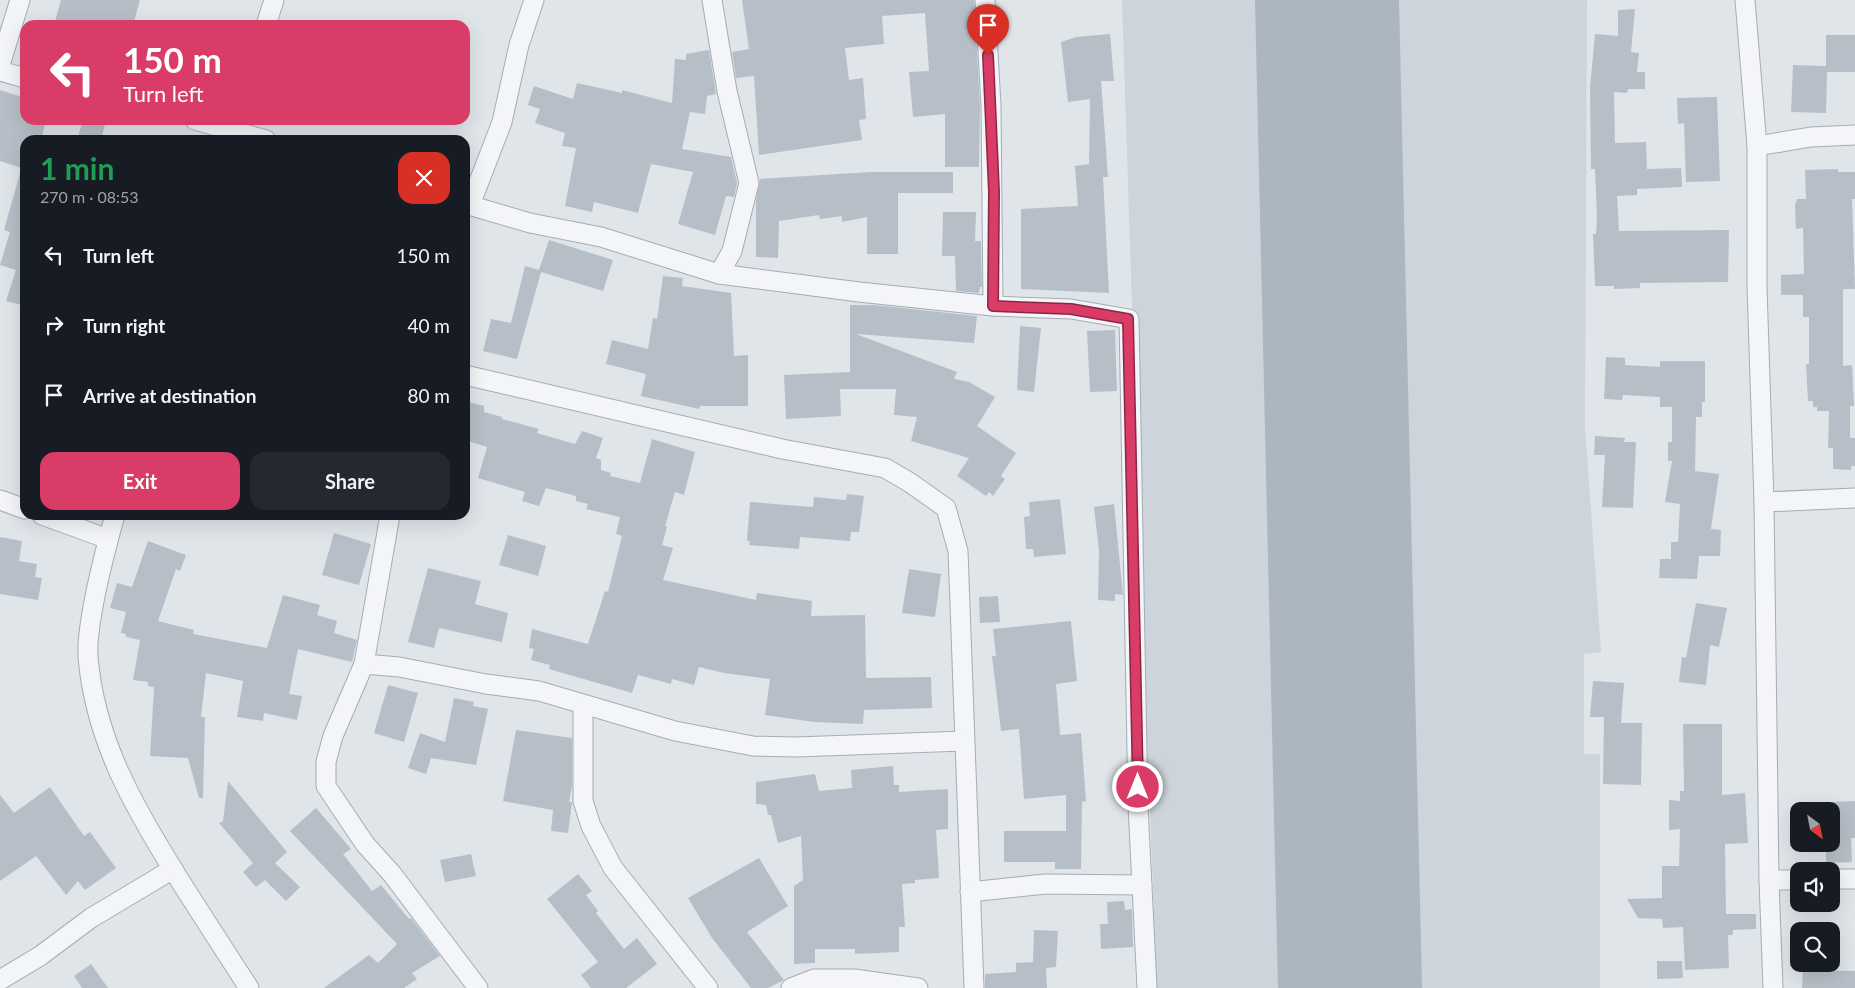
<!DOCTYPE html>
<html lang="en">
<head>
<meta charset="utf-8">
<style>
  body { margin:0; font-family:Lato,sans-serif; background:#242831; color:#f1f3f6; height:100vh; display:flex; flex-direction:column; font-size:19px; white-space:nowrap }
  * { box-sizing:border-box; margin:0 }
  p { font-size:16px; color:#9ea1a6 }
  .icon { flex:none; width:28px; height:28px; fill:none; stroke:currentColor; stroke-width:2; stroke-linecap:round; stroke-linejoin:round }
  .map { position:relative; flex:1; overflow:hidden }
  .details { position:absolute; left:20px; top:135px; width:450px; height:385px; display:flex; flex-direction:column; background:#171b24; border-radius:15px; box-shadow:0 5px 20px #0002 }
  .details>* { flex:none }
  .guide { position:absolute; left:20px; top:20px; width:450px; height:105px; border-radius:15px; box-shadow:0 5px 20px #0002; background:#d83c67; color:#fff; overflow:hidden }
  .needle { width:32px; rotate:148deg }
  .tools { position:absolute; left:1790px; top:802px; display:grid; gap:10px }
  .tools a { display:grid; place-items:center; width:50px; height:50px; border-radius:10px; background:#171b24; box-shadow:0 5px 20px #0002; font-size:25px }
  .pin { position:absolute; display:grid; place-items:center; width:42px; height:42px; color:#fff; margin:-51px -21px; border-radius:50% 50% 50% 0; rotate:-45deg; box-shadow:0 0 5px #0007 }
  .pin .icon { rotate:45deg }
  .me { position:absolute; width:55px; margin:-28px; rotate:0deg; stroke-linejoin:round; filter:drop-shadow(0 0 4px #0008) }
  .turn { display:flex; align-items:center; gap:18px; height:105px; padding:0 20px; font-size:22px }
  .turn .icon { width:65px; height:65px; stroke-width:2.5 }
  .turn b { display:block; font-size:35px; line-height:42px }
  .round { display:grid; place-items:center; flex:none; width:52px; height:52px; border-radius:15px; background:#242831 }
  .summary { display:flex; align-items:center; justify-content:space-between; height:85px; padding:0 20px }
  h1 { font-size:30px; font-weight:700; line-height:38px; color:#1e9e55 }
  .primary-button { display:flex; gap:10px; margin-top:auto; padding:10px 20px }
  .primary-button a { flex:1; height:58px; border-radius:15px; background:#d83c67; color:#fff; font-size:20px; font-weight:700; line-height:58px; text-align:center }
  .primary-button a+a { background:#242831; color:#f1f3f6 }
  ul { padding:0; list-style:none }
  li { display:flex; align-items:center; gap:15px; height:70px; padding:0 20px }
  li div { flex:1 }
  li b { display:block; font-size:19px }
  li em { font-style:normal }
  .map>svg:first-child { display:block }
  .built { fill:#ced4dc }
  .lines { fill:none; stroke-linecap:round; stroke-linejoin:round }
  .runway { stroke:#acb6c0; stroke-width:144 }
  .building { fill:#b6bfc7 }
  .minor-casing { stroke:#a5acb4; stroke-width:21 }
  .minor { stroke:#f3f5f8; stroke-width:19 }
  .route-casing { stroke:#8c2743; stroke-width:12 }
  .route { stroke:#d83c67; stroke-width:9 }
</style>
</head>
<body>
<div class="map">
<svg width="1855" height="988" viewBox="0 0 1855 988">
  <rect width="100%" height="100%" fill="#e0e5ea"/>
  <path class="built" d="M 1122,0 L 1587,0 L 1585,426 L 1601,652 L 1584,654 L 1584,754 L 1600,754 L 1600,988 L 1157,988 L 1142,612 Z"/>
  <g class="lines">
    <path class="runway" d="M 1327,0 L 1350,988"/>
  </g>
  <g class="building">
    <path d="M 61,0 L 140,0 L 133,25 L 54,25 Z"/>
    <path d="M 742,0 L 974,0 L 980,105 L 979,167 L 945,167 L 945,114 L 913,117 L 909,72 L 929,71 L 925,13 L 882,16 L 884,44 L 845,48 L 849,80 L 863,78 L 866,119 L 859,120 L 862,140 L 759,155 L 754,76 L 736,78 L 732,52 L 749,49 Z"/>
    <path d="M 1635,9 L 1631,52 L 1639,53 L 1637,72 L 1645,72 L 1645,89 L 1628,89 L 1627,93 L 1614,92 L 1615,143 L 1646,142 L 1647,169 L 1681,168 L 1682,187 L 1637,189 L 1637,195 L 1617,196 L 1619,231 L 1729,230 L 1728,282 L 1640,283 L 1640,288 L 1614,289 L 1614,286 L 1595,286 L 1593,234 L 1596,234 L 1597,217 L 1595,169 L 1591,169 L 1590,88 L 1595,34 L 1618,36 L 1618,10 Z"/>
    <path d="M 1110,34 L 1114,81 L 1101,81 L 1108,177 L 1103,177 L 1109,293 L 1021,289 L 1021,209 L 1078,206 L 1075,166 L 1089,164 L 1090,99 L 1068,102 L 1061,42 L 1076,37 Z"/>
    <path d="M 1826,35 L 1855,35 L 1855,72 L 1827,72 L 1826,113 L 1791,112 L 1793,65 L 1826,66 Z"/>
    <path d="M 709,50 L 716,94 L 707,96 L 705,114 L 690,112 L 682,149 L 731,157 L 737,183 L 734,197 L 726,196 L 715,235 L 678,224 L 693,172 L 651,164 L 638,213 L 594,202 L 592,212 L 565,206 L 576,148 L 562,146 L 565,133 L 535,123 L 540,109 L 528,105 L 534,86 L 573,99 L 577,83 L 622,93 L 622,90 L 672,103 L 675,59 L 686,60 L 686,54 Z"/>
    <path d="M 0,90 L 25,98 L 25,120 L 46,120 L 41,140 L 25,140 L 25,169 L 0,161 Z"/>
    <path d="M 1717,97 L 1720,181 L 1686,182 L 1684,123 L 1678,124 L 1677,98 Z"/>
    <path d="M 83,120 L 106,120 L 101,140 L 77,140 Z"/>
    <path d="M 1838,169 L 1838,172 L 1855,172 L 1855,199 L 1852,199 L 1855,289 L 1843,289 L 1843,366 L 1852,365 L 1854,406 L 1850,406 L 1850,438 L 1855,438 L 1855,466 L 1851,466 L 1851,470 L 1833,469 L 1833,448 L 1828,448 L 1829,411 L 1817,411 L 1817,407 L 1813,407 L 1813,401 L 1808,401 L 1806,364 L 1809,364 L 1809,317 L 1803,317 L 1803,295 L 1781,295 L 1781,275 L 1804,274 L 1803,228 L 1796,229 L 1795,205 L 1797,199 L 1806,199 L 1805,170 Z"/>
    <path d="M 871,172 L 953,172 L 953,193 L 898,193 L 898,254 L 867,254 L 867,217 L 842,222 L 842,216 L 820,219 L 819,215 L 779,221 L 778,258 L 756,257 L 756,200 L 760,179 Z"/>
    <path d="M 20,173 L 25,173 L 25,306 L 6,301 L 16,270 L 0,265 L 10,232 L 4,230 Z"/>
    <path d="M 943,212 L 976,212 L 975,241 L 981,241 L 982,287 L 980,287 L 979,293 L 956,291 L 955,256 L 942,256 Z"/>
    <path d="M 549,240 L 613,260 L 603,291 L 541,272 L 517,359 L 483,351 L 491,319 L 511,323 L 525,266 L 539,270 Z"/>
    <path d="M 663,276 L 683,278 L 682,286 L 731,293 L 734,356 L 748,355 L 748,406 L 700,406 L 699,409 L 641,396 L 646,374 L 606,364 L 612,340 L 648,349 L 653,318 L 657,319 Z"/>
    <path d="M 850,305 L 874,305 L 977,316 L 974,343 L 856,334 L 957,372 L 954,379 L 969,382 L 995,397 L 977,426 L 1016,453 L 1001,476 L 1005,479 L 993,496 L 989,492 L 986,496 L 957,476 L 969,458 L 911,441 L 917,417 L 894,415 L 896,389 L 840,389 L 841,416 L 786,419 L 784,375 L 850,372 Z"/>
    <path d="M 1020,326 L 1041,328 L 1034,392 L 1017,390 Z"/>
    <path d="M 1115,330 L 1117,391 L 1090,392 L 1087,331 Z"/>
    <path d="M 1606,357 L 1625,358 L 1625,365 L 1660,367 L 1660,361 L 1705,361 L 1705,402 L 1702,402 L 1702,417 L 1696,417 L 1695,471 L 1719,474 L 1711,529 L 1721,530 L 1720,556 L 1699,556 L 1697,579 L 1659,578 L 1660,559 L 1671,559 L 1671,542 L 1678,542 L 1680,504 L 1665,502 L 1672,461 L 1668,461 L 1668,442 L 1672,442 L 1672,407 L 1660,407 L 1660,397 L 1623,395 L 1622,400 L 1604,399 Z"/>
    <path d="M 465,401 L 484,406 L 484,412 L 502,417 L 502,419 L 539,429 L 537,433 L 575,444 L 582,431 L 603,438 L 596,458 L 601,460 L 601,470 L 611,473 L 610,476 L 640,483 L 652,439 L 695,452 L 684,495 L 675,492 L 665,526 L 667,527 L 662,545 L 673,548 L 663,580 L 756,600 L 757,593 L 812,601 L 811,616 L 865,615 L 866,678 L 931,677 L 932,708 L 864,710 L 863,724 L 814,722 L 765,715 L 770,679 L 724,673 L 699,667 L 694,685 L 672,679 L 671,684 L 638,675 L 632,693 L 549,669 L 550,665 L 531,660 L 534,649 L 529,648 L 532,629 L 588,644 L 605,591 L 608,592 L 622,536 L 616,534 L 620,517 L 586,509 L 588,504 L 576,501 L 576,496 L 546,488 L 539,506 L 522,501 L 525,492 L 478,478 L 487,447 L 465,440 Z"/>
    <path d="M 1595,436 L 1625,438 L 1624,442 L 1636,442 L 1633,508 L 1602,507 L 1605,455 L 1594,455 Z"/>
    <path d="M 847,494 L 864,496 L 859,532 L 851,532 L 850,541 L 800,537 L 799,549 L 749,545 L 750,541 L 747,541 L 750,502 L 813,507 L 814,497 L 846,500 Z"/>
    <path d="M 1060,499 L 1066,554 L 1034,557 L 1033,549 L 1026,549 L 1024,517 L 1030,516 L 1029,502 Z"/>
    <path d="M 1114,504 L 1123,595 L 1115,594 L 1115,601 L 1098,600 L 1099,551 L 1094,507 Z"/>
    <path d="M 334,533 L 371,544 L 359,585 L 322,575 Z"/>
    <path d="M 508,535 L 546,546 L 538,576 L 499,565 Z"/>
    <path d="M 0,537 L 22,541 L 19,561 L 37,564 L 35,577 L 42,578 L 38,600 L 0,594 Z"/>
    <path d="M 148,541 L 186,555 L 180,571 L 176,569 L 158,621 L 194,630 L 193,634 L 267,648 L 283,595 L 320,605 L 317,615 L 337,621 L 334,633 L 357,640 L 352,662 L 298,649 L 289,694 L 302,696 L 297,720 L 264,713 L 263,721 L 237,717 L 243,681 L 206,673 L 201,717 L 205,717 L 203,798 L 199,798 L 188,758 L 150,756 L 154,687 L 148,686 L 148,682 L 133,680 L 140,640 L 126,637 L 126,634 L 121,633 L 126,612 L 110,608 L 117,583 L 132,587 Z"/>
    <path d="M 428,568 L 481,581 L 475,604 L 508,613 L 502,642 L 439,628 L 434,648 L 408,642 Z"/>
    <path d="M 909,569 L 941,574 L 935,617 L 902,613 Z"/>
    <path d="M 998,596 L 1000,622 L 980,623 L 979,597 Z"/>
    <path d="M 1696,603 L 1727,608 L 1719,647 L 1710,645 L 1706,685 L 1679,682 L 1682,657 L 1686,658 Z"/>
    <path d="M 1071,621 L 1077,681 L 1056,684 L 1060,735 L 1081,733 L 1086,801 L 1082,802 L 1081,869 L 1055,869 L 1055,862 L 1004,862 L 1004,831 L 1066,831 L 1066,795 L 1024,799 L 1019,729 L 1001,731 L 992,656 L 996,656 L 993,629 Z"/>
    <path d="M 1593,681 L 1624,683 L 1621,723 L 1642,723 L 1641,785 L 1603,784 L 1604,717 L 1590,717 Z"/>
    <path d="M 388,685 L 418,693 L 404,742 L 374,733 Z"/>
    <path d="M 454,698 L 474,702 L 473,706 L 488,709 L 476,765 L 431,758 L 426,774 L 408,768 L 420,733 L 445,742 Z"/>
    <path d="M 1683,724 L 1722,724 L 1722,795 L 1745,793 L 1748,843 L 1725,844 L 1726,914 L 1756,914 L 1756,929 L 1733,930 L 1733,935 L 1728,935 L 1729,968 L 1685,970 L 1683,927 L 1663,928 L 1662,919 L 1638,918 L 1627,899 L 1662,898 L 1662,866 L 1679,866 L 1680,829 L 1669,830 L 1669,800 L 1680,801 L 1680,791 L 1684,791 Z"/>
    <path d="M 516,730 L 572,738 L 572,786 L 569,802 L 572,802 L 568,833 L 551,831 L 553,810 L 503,801 Z"/>
    <path d="M 893,766 L 894,785 L 899,785 L 899,792 L 948,789 L 948,829 L 936,830 L 939,878 L 915,880 L 915,883 L 902,884 L 905,927 L 899,927 L 899,952 L 855,954 L 855,949 L 815,949 L 815,963 L 794,964 L 794,886 L 803,880 L 801,836 L 778,843 L 771,815 L 768,815 L 766,805 L 756,804 L 756,782 L 815,774 L 819,791 L 852,788 L 851,770 Z"/>
    <path d="M 228,781 L 287,852 L 275,863 L 300,887 L 286,901 L 265,880 L 256,887 L 243,872 L 253,863 L 219,823 L 223,821 Z"/>
    <path d="M 50,787 L 84,836 L 90,832 L 116,868 L 85,890 L 78,881 L 66,895 L 36,856 L 0,881 L 0,795 L 14,813 Z"/>
    <path d="M 1855,801 L 1855,838 L 1851,838 L 1852,862 L 1826,863 L 1826,844 L 1831,844 L 1831,802 Z"/>
    <path d="M 316,808 L 351,849 L 343,854 L 372,891 L 381,885 L 409,919 L 411,918 L 440,956 L 412,973 L 417,979 L 404,988 L 324,988 L 369,955 L 378,963 L 397,944 L 290,831 Z"/>
    <path d="M 471,854 L 476,876 L 445,882 L 440,860 Z"/>
    <path d="M 759,858 L 788,906 L 747,932 L 784,980 L 768,988 L 751,988 L 712,938 L 688,898 Z"/>
    <path d="M 578,874 L 592,891 L 586,895 L 598,911 L 596,913 L 624,949 L 637,938 L 657,964 L 626,988 L 591,988 L 581,975 L 598,962 L 547,899 Z"/>
    <path d="M 1124,901 L 1125,910 L 1132,909 L 1133,947 L 1101,949 L 1100,924 L 1108,924 L 1107,902 Z"/>
    <path d="M 1034,930 L 1058,931 L 1056,967 L 1046,968 L 1047,988 L 985,988 L 985,974 L 1016,972 L 1016,963 L 1033,962 Z"/>
    <path d="M 1657,961 L 1682,961 L 1683,978 L 1657,979 Z"/>
    <path d="M 91,964 L 108,988 L 82,988 L 74,976 Z"/>
    <path d="M 1803,970 L 1855,971 L 1855,988 L 1802,988 Z"/>
  </g>
  <g class="lines">
    <defs>
      <g id="minor">
        <path d="M 712,0 L 727,91 L 749,183 L 732,251 L 719,274"/>
        <path d="M 985,0 L 991,105 L 993,306"/>
        <path d="M 1745,0 L 1757,146 L 1757,287 L 1764,502 L 1769,880 L 1773,988"/>
        <path d="M 266,25 L 274,0"/>
        <path d="M 0,65 L 20,0"/>
        <path d="M 0,71 L 25,78"/>
        <path d="M 195,120 L 266,140"/>
        <path d="M 1757,146 L 1811,137 L 1855,135"/>
        <path d="M 465,204 L 530,223 L 601,237 L 719,274 L 859,292 L 993,306 L 1071,309 L 1129,319 L 1138,806 L 1147,988"/>
        <path d="M 470,205 L 502,122 L 519,45 L 534,0"/>
        <path d="M 465,375 L 782,449 L 885,468 L 909,482 L 946,508 L 958,551 L 974,988"/>
        <path d="M 0,500 L 25,509"/>
        <path d="M 1764,502 L 1855,498"/>
        <path d="M 42,515 L 108,539"/>
        <path d="M 115,515 C 105,551 86,621 88,657 C 95,740 134,807 177,876 C 201,914 225,951 249,988"/>
        <path d="M 390,515 L 364,664 L 399,667 L 486,684 L 539,691 L 675,731 L 753,746 L 796,747 L 964,741"/>
        <path d="M 364,664 L 333,736 L 326,762 L 326,786 L 365,844 L 392,874 L 478,988"/>
        <path d="M 583,706 L 583,801 L 591,826 L 613,868 L 708,988"/>
        <path d="M 1831,879 L 1855,879"/>
        <path d="M 1769,880 L 1799,880"/>
        <path d="M 970,892 L 1045,884 L 1142,885"/>
        <path d="M 0,980 L 40,956 L 91,918 L 173,869"/>
        <path d="M 791,988 L 814,979 L 854,979 L 918,988"/>
      </g>
    </defs>
    <use href="#minor" class="minor-casing"/>
    <use href="#minor" class="minor"/>
  </g>
  <g class="lines">
    <defs>
      <path id="route" d="M 988,55 L 994,192 L 993,306 L 1071,309 L 1128,319 L 1138,787"/>
    </defs>
    <use href="#route" class="route-casing"/>
    <use href="#route" class="route"/>
  </g>
</svg>
<div class="tools">
<a><svg class="needle" viewBox="-14 -14 28 28"><path d="M0-13l5 13h-10z" fill="#e53935"/><path d="M0 13l5-13h-10z" fill="#9ea1a6"/></svg></a>
<a><svg class="icon" aria-label="sound" viewBox="0 0 24 24"><path d="M4 9h4l5-4v14l-5-4H4zM17 9q2 3 0 6"/></svg></a>
<a><svg class="icon" aria-label="search" viewBox="0 0 24 24"><circle cx="10" cy="10" r="6"/><path d="M15 15l6 6"/></svg></a>
</div>
<div class="pin" style="left:988px;top:55px;background:#d93025"><svg class="icon" aria-label="arrive" viewBox="0 0 24 24"><path d="M6 21V4h12l-3 4 3 4H6"/></svg></div>
<svg class="me" style="left:1138px;top:787px" viewBox="-20 -20 40 40"><circle r="17" fill="#d83c67" stroke="#fff" stroke-width="3"/><path d="M0-11L8 9 0 5-8 9z" fill="#fff"/></svg>
<div class="guide">
<div class="turn"><svg class="icon" aria-label="left" viewBox="0 0 24 24"><path d="M17 20v-9H6M10 6l-5 5 5 5"/></svg><div><b>150 m</b>Turn left</div></div>
</div>
<section class="details">
<div class="summary"><div><h1>1 min</h1><p>270 m · 08:53</p></div><a class="round" style="background:#d93025;color:#fff"><svg class="icon" aria-label="close" viewBox="0 0 24 24"><path d="M6 6l12 12M18 6L6 18"/></svg></a></div>
<ul>
<li><svg class="icon" aria-label="left" viewBox="0 0 24 24"><path d="M17 20v-9H6M10 6l-5 5 5 5"/></svg><div><b>Turn left</b></div><em>150 m</em></li>
<li><svg class="icon" aria-label="right" viewBox="0 0 24 24"><path d="M7 20v-9h11M14 6l5 5-5 5"/></svg><div><b>Turn right</b></div><em>40 m</em></li>
<li><svg class="icon" aria-label="arrive" viewBox="0 0 24 24"><path d="M6 21V4h12l-3 4 3 4H6"/></svg><div><b>Arrive at destination</b></div><em>80 m</em></li>
</ul>
<div class="primary-button"><a>Exit</a><a>Share</a></div>
</section>
</div>
</body>
</html>
